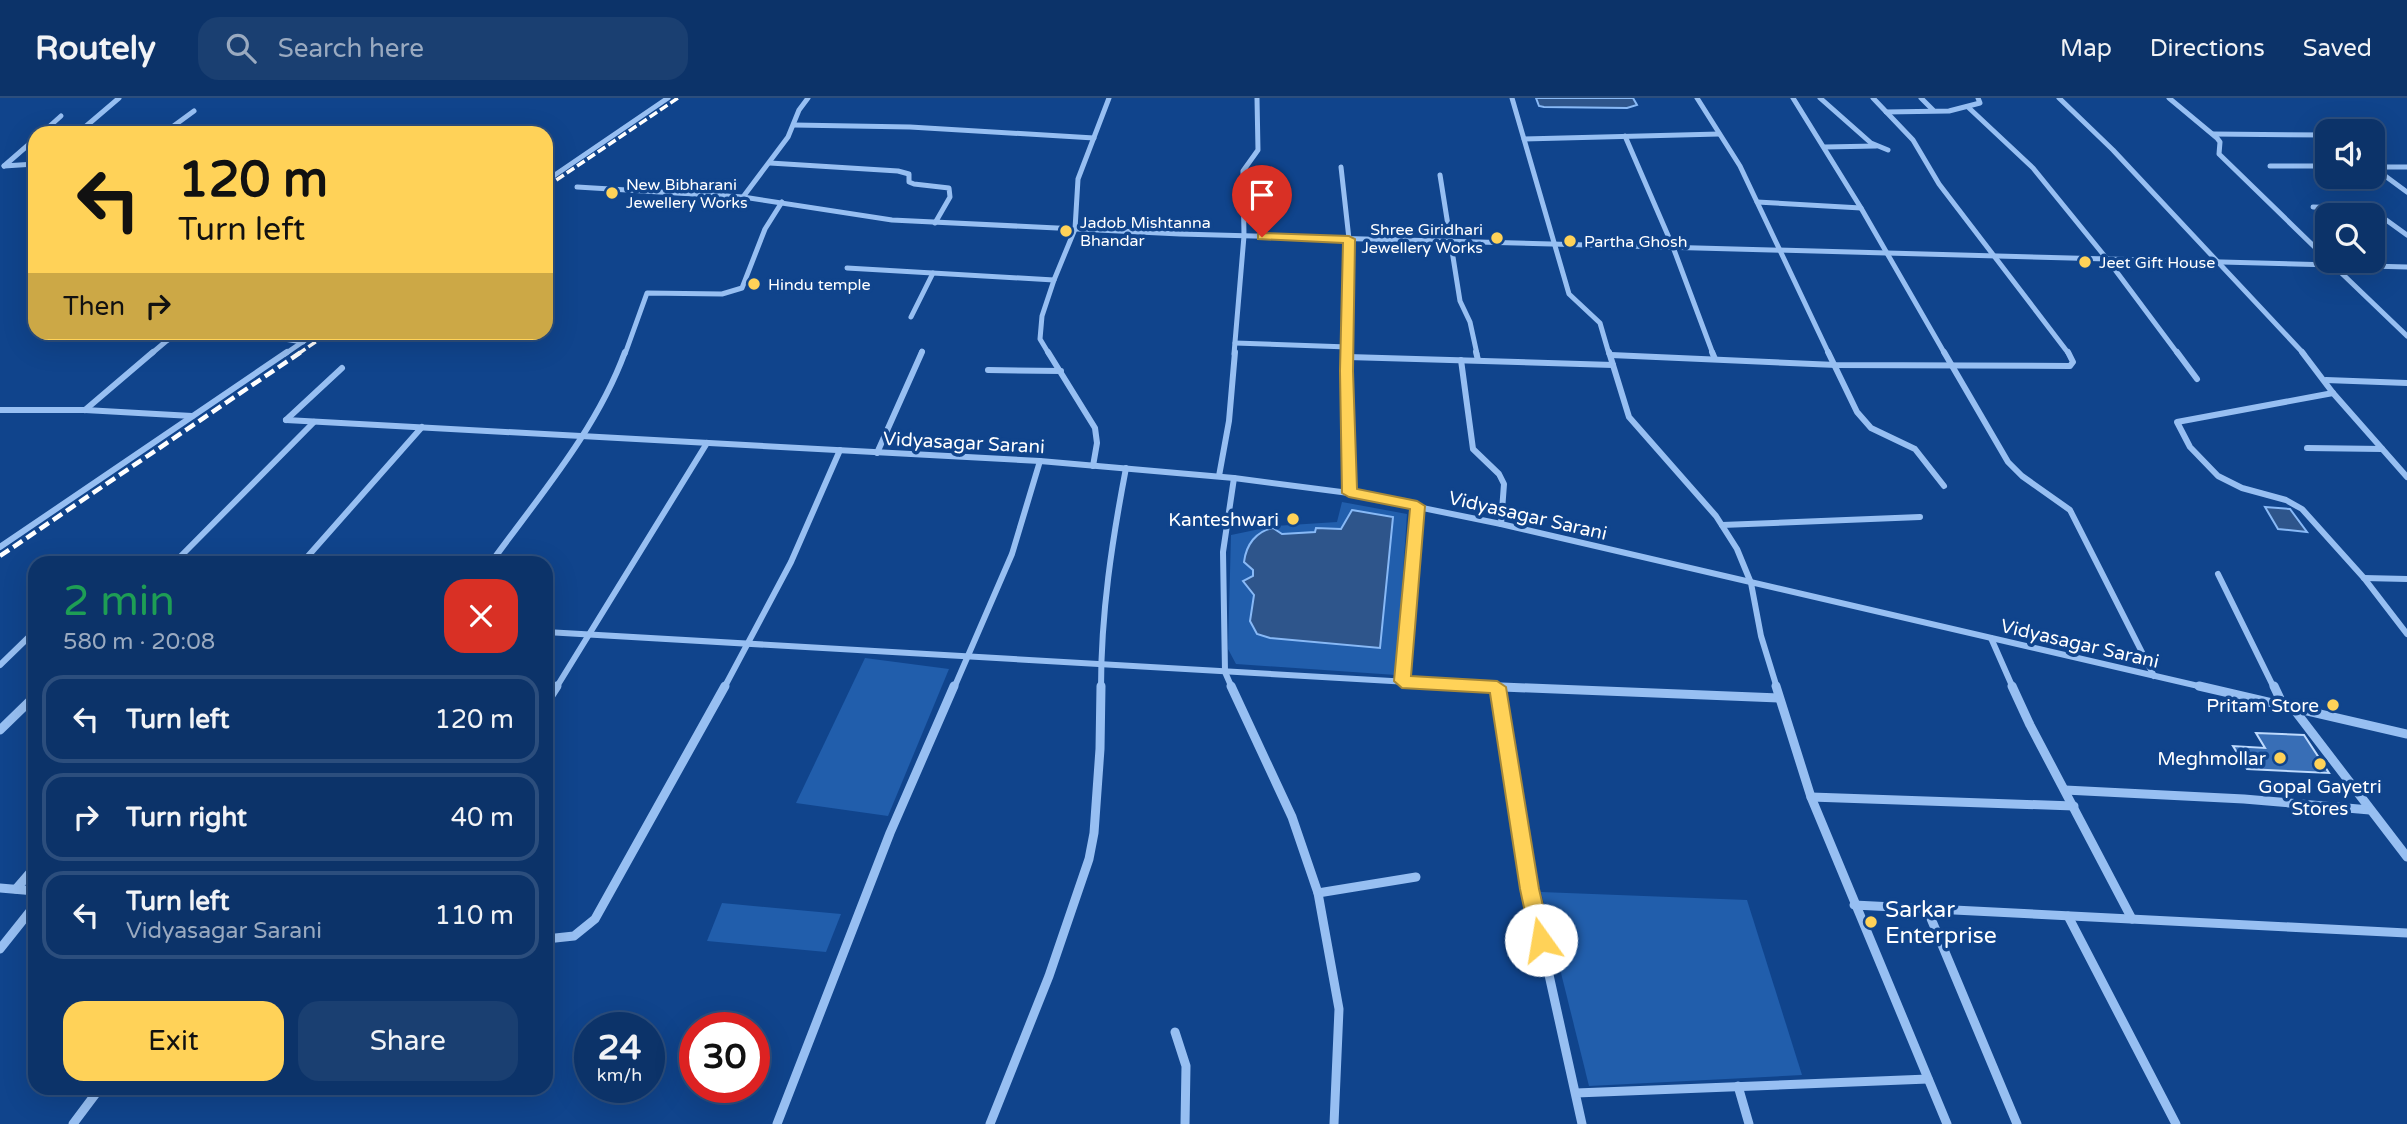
<!DOCTYPE html>
<html lang="en">
<head>
<meta charset="utf-8">
<style>
  body { margin:0; font-family:"Varela Round",sans-serif; background:#1a3f71; color:#f1f3f6; height:100vh; display:flex; flex-direction:column; font-size:26px; white-space:nowrap }
  * { box-sizing:border-box; margin:0 }
  p { font-size:23px; color:#9aaac0 }
  .icon { flex:none; width:38px; height:38px; fill:none; stroke:currentColor; stroke-width:2; stroke-linecap:round; stroke-linejoin:round }
  .map { position:relative; flex:1; overflow:hidden }
  .panel { position:absolute; left:28px; top:458px; width:525px; height:539px; display:flex; flex-direction:column; background:#0c3369; border-radius:21px; box-shadow:0 7px 28px #0002,0 0 0 2px #2c4e7d }
  .panel>* { flex:none }
  .banner { position:absolute; left:28px; top:28px; width:525px; height:214px; border-radius:21px; box-shadow:0 7px 28px #0002,0 0 0 2px #2c4e7d; background:#ffd258; color:#111; overflow:hidden }
  .tools { position:absolute; left:2315px; top:21px; display:grid; gap:14px }
  .tools a { display:grid; place-items:center; width:70px; height:70px; border-radius:14px; background:#0c3369; box-shadow:0 7px 28px #0002,0 0 0 2px #2c4e7d; font-size:35px }
  .speed { position:absolute; left:574px; top:914px; display:flex; gap:14px; font-size:35px; font-weight:700; text-align:center }
  .speed>* { display:grid; place-content:center; width:91px; height:91px; border-radius:50%; background:#0c3369; box-shadow:0 7px 28px #0002,0 0 0 2px #2c4e7d; line-height:1 }
  .speed small { font-size:18px; font-weight:400 }
  .speed .limit { border:10px solid #d22; background:#fff; color:#111 }
  .pin { position:absolute; display:grid; place-items:center; width:60px; height:60px; color:#fff; margin:-72px -30px; border-radius:50% 50% 50% 0; rotate:-45deg; box-shadow:0 0 7px #0007 }
  .pin .icon { rotate:45deg }
  .me { position:absolute; width:77px; margin:-38px; rotate:347deg; stroke-linejoin:round; filter:drop-shadow(0 0 5px #0008) }
  .turn { display:flex; align-items:center; gap:24px; height:147px; padding:0 35px; font-size:32px }
  .turn .icon { width:91px; height:91px; stroke-width:2.5 }
  .turn b { display:block; font-size:49px; line-height:60px }
  .then { display:flex; align-items:center; height:66px; padding:0 35px; background:#0003; gap:14px; font-size:26px }
  .round { display:grid; place-items:center; flex:none; width:74px; height:74px; border-radius:21px; background:#1a3f71 }
  .head { display:flex; align-items:center; justify-content:space-between; height:119px; padding:0 35px }
  h1 { font-size:42px; font-weight:600; line-height:52px; color:#1e9e55 }
  .cta { display:flex; gap:14px; margin-top:auto; padding:14px 35px }
  .cta a { flex:1; height:80px; border-radius:21px; background:#ffd258; color:#111; font-size:28px; font-weight:600; line-height:80px; text-align:center }
  .cta a+a { background:#1a3f71; color:#f1f3f6 }
  ul { padding:0; list-style:none }
  li { display:flex; align-items:center; gap:21px; height:88px; margin:0 14px 10px; padding:0 21px; border:4px solid #2c4e7d; border-radius:21px }
  li div { flex:1 }
  li b { display:block; font-size:26px }
  li em { font-style:normal }
  header { display:flex; align-items:center; gap:42px; box-sizing:border-box; height:98px; padding:0 35px; background:#0c3369; border-bottom:2px solid #2c4e7d }
  header strong { font-size:33px }
  nav { display:flex; gap:38px; margin-inline-start:auto; font-size:24px }
  .search { width:490px; height:63px; background:#1a3f71; display:flex; align-items:center; gap:18px; box-sizing:border-box; padding:0 24px; border-radius:21px; color:#9aaac0; font-size:26px }
  .map>svg:first-child { display:block }
  .green { fill:#215eac }
  .water { fill:#2e558b; stroke:#88b9f6; stroke-width:2 }
  .building { fill:#386eb6; stroke:#bedafd; stroke-width:2 }
  .lines { fill:none; stroke-linecap:round; stroke-linejoin:round }
  .street-far2 { stroke:#97bff2; stroke-width:5 }
  .street-far1 { stroke:#97bff2; stroke-width:6 }
  .street { stroke:#97bff2; stroke-width:9 }
  .rail-far1 { stroke:#fff; stroke-width:3.5; stroke-dasharray:9 3.5; stroke-linecap:butt }
  .rail { stroke:#fff; stroke-width:4.5; stroke-dasharray:11 5; stroke-linecap:butt }
  .route { fill:#ffd258; stroke:#a68839; stroke-width:2 }
  .poi-dot { fill:#ffd258; stroke:#10448c; stroke-width:2.5 }
  .labels { text-anchor:middle; stroke-width:7; stroke-linejoin:round; paint-order:stroke }
  .far-poi-label { font-size:16px; fill:#fff; stroke:#10448c; text-anchor:start }
  .street-label { font-size:19px; fill:#fff; stroke:#10448c }
  .poi-label { font-size:19px; fill:#fff; stroke:#10448c; text-anchor:end }
  .near-poi-label { font-size:23px; fill:#fff; stroke:#10448c; text-anchor:start }
</style>
</head>
<body>
<header>
<strong>Routely</strong>
<div class="search"><svg class="icon" aria-label="search" viewBox="0 0 24 24"><circle cx="10" cy="10" r="6"/><path d="M15 15l6 6"/></svg>Search here</div>
<nav><a>Map</a><a>Directions</a><a>Saved</a></nav>
</header>
<div class="map">
<svg width="2407" height="1026" viewBox="0 0 2407 1026">
  <rect width="100%" height="100%" fill="#10448c"/>
  <g class="green">
    <path d="M 1342,404 L 1407,416 L 1396,577 L 1236,566 L 1228,551 L 1231,437 L 1275,428 L 1337,424 Z"/>
    <path d="M 865,560 L 949,571 L 888,718 L 796,705 Z"/>
    <path d="M 1541,794 L 1747,802 L 1802,977 L 1589,988 Z"/>
    <path d="M 722,805 L 841,816 L 826,854 L 707,843 Z"/>
  </g>
  <g class="water">
    <path d="M 1536,0 L 1633,0 L 1637,7 L 1627,10 L 1544,9 L 1539,8 Z"/>
    <path d="M 2265,409 L 2290,411 L 2307,434 L 2278,431 Z"/>
    <path d="M 1352,412 L 1393,419 L 1380,550 L 1270,540 L 1257,536 L 1250,523 L 1254,497 L 1243,483 L 1253,478 L 1253,472 L 1244,464 C 1246,447 1256,433 1273,430 L 1282,436 L 1315,434 L 1316,430 L 1341,431 Z"/>
  </g>
  <path class="building" d="M 2256,635 L 2304,637 L 2329,675 L 2247,671 L 2233,648 L 2265,650 Z"/>
  <g class="lines">
    <g class="street-far2">
      <path d="M 1512,0 L 1569,196 L 1600,225 L 1609,256"/>
      <path d="M 1697,0 L 1740,68 L 1829,256"/>
      <path d="M 1793,0 L 1861,110 L 1945,256"/>
      <path d="M 1820,0 L 1871,45 L 1888,52"/>
      <path d="M 1873,0 L 1913,42 L 1939,86 L 2069,256"/>
      <path d="M 1921,0 L 1933,12"/>
      <path d="M 2059,0 L 2113,52 L 2304,256"/>
      <path d="M 2169,0 L 2217,40 L 2220,44 L 2219,56 L 2328,162"/>
      <path d="M 1969,10 L 2033,70 L 2107,161 L 2178,256"/>
      <path d="M 1886,14 L 1949,13 L 1980,5 L 1978,0"/>
      <path d="M 794,27 L 910,29 L 1094,40"/>
      <path d="M 42,35 L 61,18"/>
      <path d="M 78,35 L 119,0"/>
      <path d="M 164,35 L 194,13"/>
      <path d="M 2213,36 L 2328,37"/>
      <path d="M 1625,38 L 1673,149 L 1713,256"/>
      <path d="M 1524,41 L 1719,36"/>
      <path d="M 1825,49 L 1876,48"/>
      <path d="M 770,65 L 898,73 L 909,76 L 909,84 L 914,86 L 949,90 L 950,99 L 935,125"/>
      <path d="M 4,68 L 35,41"/>
      <path d="M 4,68 L 35,66"/>
      <path d="M 2270,68 L 2328,68"/>
      <path d="M 1341,69 L 1349,141 L 1347,256"/>
      <path d="M 2373,69 L 2407,94"/>
      <path d="M 2374,69 L 2407,69"/>
      <path d="M 1440,77 L 1460,203 L 1470,224 L 1477,256"/>
      <path d="M 546,83 L 668,0"/>
      <path d="M 577,89 L 743,99 L 892,122 L 1180,136 L 2407,169"/>
      <path d="M 743,99 L 788,39 L 799,12 L 808,0"/>
      <path d="M 1757,104 L 1861,110"/>
      <path d="M 2313,109 L 2371,111 L 2407,137"/>
      <path d="M 2332,166 L 2407,238"/>
      <path d="M 847,170 L 1054,182 L 1075,131 L 1078,81 L 1109,0"/>
      <path d="M 911,219 L 933,175"/>
      <path d="M 241,234 L 303,244"/>
      <path d="M 83,237 L 168,242"/>
      <path d="M 1235,245 L 1348,249"/>
      <path d="M 151,256 L 177,234"/>
      <path d="M 285,256 L 317,234"/>
      <path d="M 625,256 L 647,195 L 722,196 L 742,190 L 765,131 L 782,104"/>
      <path d="M 921,256 L 922,253"/>
      <path d="M 1049,256 L 1040,241 L 1042,218 L 1054,182"/>
      <path d="M 1234,256 L 1244,138 L 1243,73 L 1258,52 L 1257,0"/>
    </g>
    <g class="street-far1">
      <path d="M 1048,254 L 1095,330 L 1097,345 L 1093,368"/>
      <path d="M 1347,254 L 1349,395"/>
      <path d="M 1476,254 L 1478,262"/>
      <path d="M 1609,254 L 1629,319 L 1716,418 L 1737,451 L 1751,485 L 1761,538 L 1777,590"/>
      <path d="M 1712,254 L 1715,261"/>
      <path d="M 1828,254 L 1857,314 L 1871,330 L 1915,351 L 1944,388"/>
      <path d="M 1944,254 L 2008,364 L 2022,378 L 2070,412 L 2154,578"/>
      <path d="M 2177,254 L 2197,281"/>
      <path d="M 2302,254 L 2333,295 L 2407,379"/>
      <path d="M 1611,257 L 1836,267 L 2070,268 L 2073,264 L 2068,254"/>
      <path d="M 1348,259 L 1613,267"/>
      <path d="M 1461,262 L 1473,351 L 1499,376 L 1504,386 L 1501,426"/>
      <path d="M 988,272 L 1061,273"/>
      <path d="M 2326,282 L 2407,285"/>
      <path d="M 2333,295 L 2177,324 L 2190,349 L 2218,378 L 2242,390 L 2286,402 L 2302,411 L 2364,480 L 2407,536"/>
      <path d="M 0,312 L 85,312 L 192,318"/>
      <path d="M 85,312 L 153,254"/>
      <path d="M 286,322 L 1040,363 L 1234,380 L 1349,395 L 1501,426 L 2207,590"/>
      <path d="M 286,322 L 342,270"/>
      <path d="M 2307,350 L 2382,351"/>
      <path d="M 877,355 L 922,254"/>
      <path d="M 1219,378 L 1229,323 L 1235,254"/>
      <path d="M 1722,427 L 1920,419"/>
      <path d="M 0,449 L 287,254"/>
      <path d="M 173,466 L 314,324"/>
      <path d="M 301,466 L 422,329"/>
      <path d="M 490,466 C 539,398 596,333 625,254"/>
      <path d="M 2218,476 L 2274,590"/>
      <path d="M 2364,480 L 2407,481"/>
      <path d="M 546,534 L 1513,590"/>
      <path d="M 1991,540 L 2013,590"/>
      <path d="M 0,567 L 35,533"/>
      <path d="M 1402,584 L 1417,408"/>
      <path d="M 556,590 L 707,345"/>
      <path d="M 724,590 L 791,464 L 840,352"/>
      <path d="M 954,590 L 1012,456 L 1040,363"/>
      <path d="M 1101,590 C 1101,515 1112,443 1126,370"/>
      <path d="M 1232,590 L 1225,574 L 1223,454 L 1234,380"/>
    </g>
    <g class="street">
      <path d="M 1231,588 L 1292,719 L 1318,795 L 1339,911 L 1334,1026"/>
      <path d="M 1478,588 L 1779,600"/>
      <path d="M 1776,588 L 1811,699 L 1947,1026"/>
      <path d="M 2012,588 L 2030,627 L 2132,821"/>
      <path d="M 2199,588 L 2407,636"/>
      <path d="M 2274,588 L 2283,607"/>
      <path d="M 1497,589 L 1530,791 L 1582,1026"/>
      <path d="M 546,605 L 557,588"/>
      <path d="M 2293,610 L 2407,759"/>
      <path d="M 0,632 L 35,598"/>
      <path d="M 2065,692 L 2244,701 L 2370,712"/>
      <path d="M 1811,699 L 2074,708"/>
      <path d="M 0,790 L 35,793"/>
      <path d="M 16,791 L 35,769"/>
      <path d="M 1318,795 L 1416,779"/>
      <path d="M 1854,807 L 2407,835"/>
      <path d="M 1927,811 L 2017,1026"/>
      <path d="M 2068,818 L 2176,1026"/>
      <path d="M 546,841 L 574,838 L 595,821 L 725,588"/>
      <path d="M 0,851 L 35,807"/>
      <path d="M 1175,934 L 1186,968 L 1185,1026"/>
      <path d="M 1738,988 L 1749,1026"/>
      <path d="M 1576,995 L 1928,981"/>
      <path d="M 73,1026 L 100,990"/>
      <path d="M 777,1026 L 890,735 L 954,588"/>
      <path d="M 990,1026 L 1049,878 L 1089,761 L 1094,735 L 1100,651 L 1101,588"/>
    </g>
    <g class="rail-far1">
      <path d="M 546,89 L 678,0"/>
      <path d="M 298,256 L 330,234"/>
    </g>
    <path class="rail" d="M 0,458 L 301,254"/>
  </g>
  <path class="route" d="M 1262,135 L 1349,138 L 1355,141 L 1353,273 L 1357,391 L 1417,403 L 1425,408 L 1411,578 L 1497,583 L 1506,589 L 1539,791 L 1551,842 L 1548,848 L 1541,851 L 1534,848 L 1531,842 L 1520,791 L 1490,595 L 1402,590 L 1394,583 L 1410,411 L 1349,399 L 1342,395 L 1340,273 L 1343,145 L 1258,141 L 1258,136 Z"/>
  <g class="poi-dot">
    <circle cx="612" cy="95" r="7"/>
    <circle cx="1066" cy="133" r="7"/>
    <circle cx="1497" cy="140" r="7"/>
    <circle cx="1570" cy="143" r="7"/>
    <circle cx="2085" cy="164" r="7"/>
    <circle cx="754" cy="186" r="7"/>
    <circle cx="1293" cy="421" r="7"/>
    <circle cx="2333" cy="607" r="7"/>
    <circle cx="2280" cy="660" r="7"/>
    <circle cx="2320" cy="666" r="7"/>
    <circle cx="1871" cy="824" r="7"/>
  </g>
  <g class="labels">
    <g class="far-poi-label">
      <text x="626" y="92">New Bibharani<tspan x="626" dy="18">Jewellery Works</tspan></text>
      <text x="1080" y="130">Jadob Mishtanna<tspan x="1080" dy="18">Bhandar</tspan></text>
      <text x="1483" y="137" text-anchor="end">Shree Giridhari<tspan x="1483" dy="18">Jewellery Works</tspan></text>
      <text x="1584" y="149">Partha Ghosh</text>
      <text x="2099" y="170">Jeet Gift House</text>
      <text x="768" y="192">Hindu temple</text>
    </g>
    <g class="street-label">
      <text transform="translate(964 344) rotate(3)" y="7">Vidyasagar Sarani</text>
      <text transform="translate(1528 417) rotate(13)" y="7">Vidyasagar Sarani</text>
      <text transform="translate(2080 545) rotate(13)" y="7">Vidyasagar Sarani</text>
    </g>
    <g class="poi-label">
      <text x="1279" y="428">Kanteshwari</text>
      <text x="2319" y="614">Pritam Store</text>
      <text x="2266" y="667">Meghmollar</text>
      <text x="2320" y="695" text-anchor="middle">Gopal Gayetri<tspan x="2320" dy="22">Stores</tspan></text>
    </g>
    <g class="near-poi-label">
      <text x="1885" y="819">Sarkar<tspan x="1885" dy="26">Enterprise</tspan></text>
    </g>
  </g>
</svg>
<div class="tools">
<a><svg class="icon" aria-label="sound" viewBox="0 0 24 24"><path d="M4 9h4l5-4v14l-5-4H4zM17 9q2 3 0 6"/></svg></a>
<a><svg class="icon" aria-label="search" viewBox="0 0 24 24"><circle cx="10" cy="10" r="6"/><path d="M15 15l6 6"/></svg></a>
</div>
<div class="speed"><div>24<small>km/h</small></div><div class="limit">30</div></div>
<div class="pin" style="left:1262px;top:139px;background:#d93025"><svg class="icon" aria-label="arrive" viewBox="0 0 24 24"><path d="M6 21V4h12l-3 4 3 4H6"/></svg></div>
<svg class="me" style="left:1541px;top:842px" viewBox="-20 -20 40 40"><circle r="19" fill="#fff"/><path d="M0-13L10 11 0 6-10 11z" fill="#ffd258"/></svg>
<div class="banner">
<div class="turn"><svg class="icon" aria-label="left" viewBox="0 0 24 24"><path d="M17 20v-9H6M10 6l-5 5 5 5"/></svg><div><b>120 m</b>Turn left</div></div>
<div class="then">Then<svg class="icon" aria-label="right" viewBox="0 0 24 24"><path d="M7 20v-9h11M14 6l5 5-5 5"/></svg></div>
</div>
<section class="panel">
<div class="head"><div><h1>2 min</h1><p>580 m · 20:08</p></div><a class="round" style="background:#d93025;color:#fff"><svg class="icon" aria-label="close" viewBox="0 0 24 24"><path d="M6 6l12 12M18 6L6 18"/></svg></a></div>
<ul>
<li><svg class="icon" aria-label="left" viewBox="0 0 24 24"><path d="M17 20v-9H6M10 6l-5 5 5 5"/></svg><div><b>Turn left</b></div><em>120 m</em></li>
<li><svg class="icon" aria-label="right" viewBox="0 0 24 24"><path d="M7 20v-9h11M14 6l5 5-5 5"/></svg><div><b>Turn right</b></div><em>40 m</em></li>
<li><svg class="icon" aria-label="left" viewBox="0 0 24 24"><path d="M17 20v-9H6M10 6l-5 5 5 5"/></svg><div><b>Turn left</b><p>Vidyasagar Sarani</p></div><em>110 m</em></li>
</ul>
<div class="cta"><a>Exit</a><a>Share</a></div>
</section>
</div>
</body>
</html>
